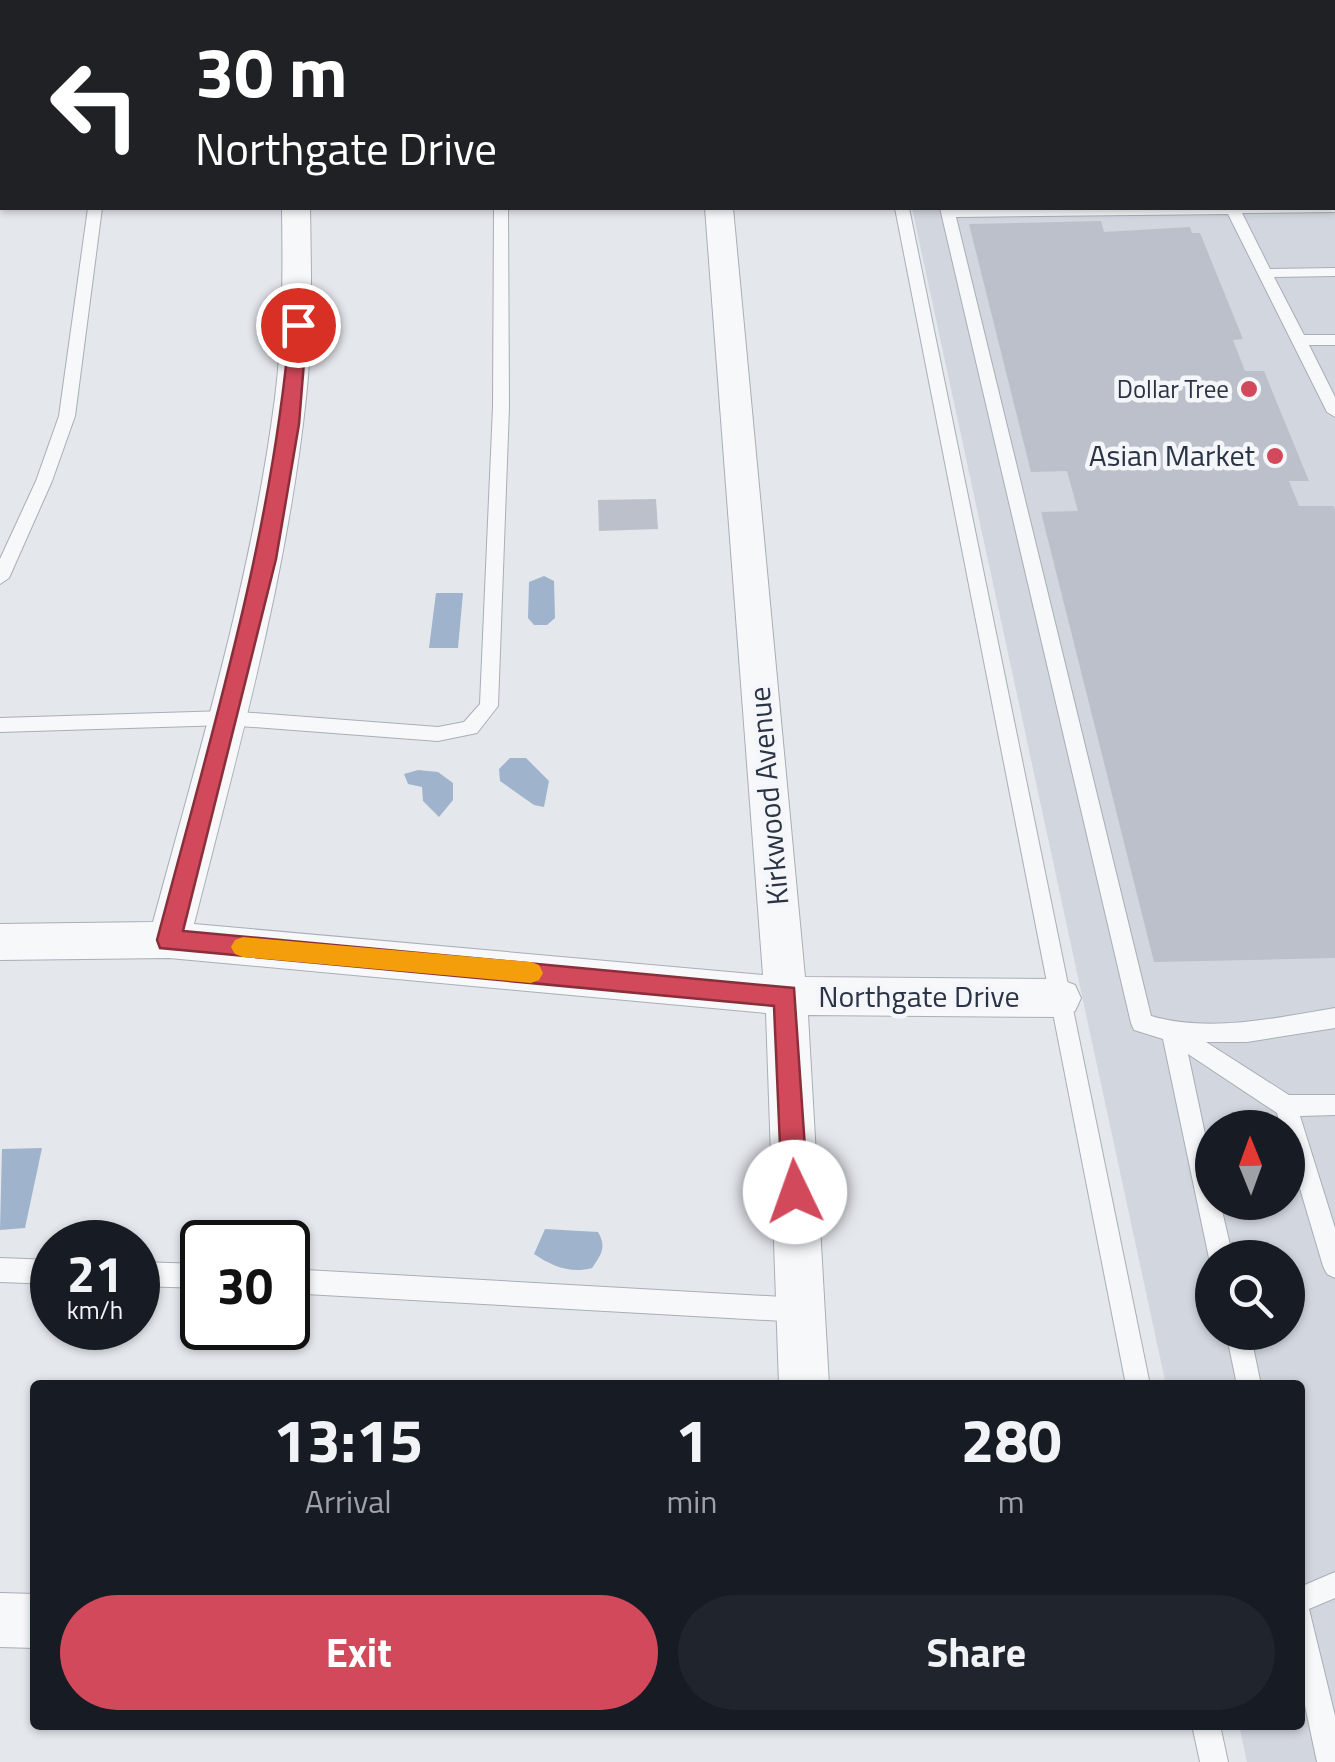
<!DOCTYPE html>
<html lang="en">
<head>
<meta charset="utf-8">
<style>
  body { margin:0; font-family:"Titillium Web",sans-serif; background:#20242c; color:#f1f3f6; height:100vh; display:flex; flex-direction:column; font-size:38px; white-space:nowrap }
  * { box-sizing:border-box; margin:0 }
  p { font-size:32px; color:#9ea1a6 }
  .icon { flex:none; width:55px; height:55px; fill:none; stroke:currentColor; stroke-width:2; stroke-linecap:round; stroke-linejoin:round }
  .map { position:relative; flex:1; overflow:hidden }
  .sheet { position:absolute; left:30px; top:1380px; width:1275px; height:350px; display:flex; flex-direction:column; background:#171b24; border-radius:10px; box-shadow:0 2px 8px #0004 }
  .sheet>* { flex:none }
  .hud { position:absolute; left:0px; top:0px; width:1335px; height:210px; box-shadow:0 2px 8px #0004; background:#202124; color:#fff; overflow:hidden }
  .needle { width:65px; rotate:359deg }
  .controls { position:absolute; left:1195px; top:1110px; display:grid; gap:20px }
  .controls a { display:grid; place-items:center; width:110px; height:110px; border-radius:50%; background:#171b24; box-shadow:0 2px 8px #0004; font-size:50px }
  .speed { position:absolute; left:30px; top:1220px; display:flex; gap:20px; font-size:50px; font-weight:700; text-align:center }
  .speed>* { display:grid; place-content:center; width:130px; height:130px; border-radius:50%; background:#171b24; box-shadow:0 2px 8px #0004; line-height:1 }
  .speed small { font-size:25px; font-weight:400 }
  .speed .limit { border:5px solid #111; border-radius:15px; background:#fff; color:#111 }
  .pin { position:absolute; display:grid; place-items:center; width:85px; height:85px; color:#fff; margin:-42px; border:5px solid #fff; border-radius:50%; box-shadow:0 2px 10px #0007 }
  .me { position:absolute; width:110px; margin:-55px; rotate:357deg; stroke-linejoin:round; filter:drop-shadow(0 0 8px #0008) }
  .turn { display:flex; align-items:center; gap:35px; height:210px; padding:0 30px; font-size:45px }
  .turn .icon { width:130px; height:130px; stroke-width:2.5 }
  .turn b { display:block; font-size:70px; line-height:85px }
  .eta { display:flex; justify-content:space-evenly; align-items:center; height:170px; text-align:center }
  .eta b { font-size:60px; font-weight:700; line-height:70px }
  .cta { display:flex; gap:20px; margin-top:auto; padding:20px 30px }
  .cta a { flex:1; height:115px; border-radius:60px; background:#d1495b; color:#fff; font-size:40px; font-weight:700; line-height:115px; text-align:center }
  .cta a+a { background:#20242c; color:#f1f3f6 }
  .map>svg:first-child { display:block }
  .built { fill:#d2d6de; fill-rule:evenodd }
  .water { fill:#9fb4cc }
  .building { fill:#bbc0ca }
  .lines { fill:none; stroke-linecap:round; stroke-linejoin:round }
  .service-casing { stroke:#a9aeb7; stroke-width:2 }
  .minor-casing { stroke:#a9aeb7; stroke-width:2 }
  .tertiary-casing { stroke:#a9aeb7; stroke-width:52 }
  .service { fill:#f7f8fa; fill-rule:evenodd }
  .minor { fill:#f7f8fa; fill-rule:evenodd }
  .tertiary { stroke:#f7f8fa; stroke-width:50 }
  .route { fill:#d1495b; stroke:#882f3b; stroke-width:2.5 }
  .slow { fill:#f59e0b }
  .poi-dot { fill:#d1495b; stroke:#f4f6f9; stroke-width:4 }
  .labels { text-anchor:middle; stroke-width:9; stroke-linejoin:round; paint-order:stroke }
  .far-poi-label { font-size:25px; fill:#2b3445; stroke:#f4f6f9; text-anchor:end }
  .poi-label { font-size:30px; fill:#2b3445; stroke:#f4f6f9; text-anchor:end }
  .street-label { font-size:30px; fill:#2b3445; stroke:#f4f6f9 }
</style>
</head>
<body>
<div class="map">
<svg width="1335" height="1762" viewBox="0 0 1335 1762">
  <rect width="100%" height="100%" fill="#e4e7ec"/>
  <path class="built" d="M 867,0 L 1335,0 L 1335,1762 L 1247,1762 L 1239,1725 L 1300,1725 L 1300,1385 L 1166,1385 L 912,208 L 1332,208 L 1332,2 ZM 1212,1128 L 1288,1128 L 1288,1202 L 1212,1202 ZM 1212,1258 L 1288,1258 L 1288,1332 L 1212,1332 Z"/>
  <g class="water">
    <path d="M 544,576 L 554,581 L 555,618 L 547,625 L 534,625 L 528,618 L 529,582 Z"/>
    <path d="M 436,593 L 463,593 L 458,648 L 429,648 Z"/>
    <path d="M 510,758 L 526,758 L 549,781 L 544,807 L 534,805 L 500,781 L 499,769 Z"/>
    <path d="M 418,770 L 438,772 L 453,783 L 453,800 L 439,817 L 423,801 L 422,787 L 408,784 L 404,774 Z"/>
    <path d="M 42,1148 L 25,1228 L 0,1230 L 2,1149 Z"/>
    <path d="M 545,1229 L 598,1232 C 607,1247 601,1255 592,1268 C 570,1274 552,1266 534,1254 Z"/>
  </g>
  <g class="building">
    <path d="M 1101,221 L 1104,232 L 1190,227 L 1192,233 L 1200,233 L 1243,339 L 1233,340 L 1245,371 L 1264,371 L 1309,481 L 1289,481 L 1299,506 L 1333,506 L 1335,510 L 1335,958 L 1154,962 L 1041,512 L 1078,511 L 1067,471 L 1031,472 L 969,224 Z"/>
    <path d="M 656,499 L 658,529 L 599,531 L 598,500 Z"/>
  </g>
  <g class="lines">
    <defs>
      <g id="service">
        <path d="M 853,0 L 865,0 L 866,2 L 854,2 Z"/>
        <rect x="892" y="0" width="12" height="2"/>
        <rect x="1042" y="0" width="12" height="2"/>
        <path d="M 1192,0 L 1204,0 L 1205,2 L 1193,2 Z"/>
        <path d="M 1231,0 L 1244,0 L 1245,2 L 1233,2 Z"/>
        <rect x="1332" y="32" width="3" height="8"/>
        <rect x="0" y="38" width="2" height="8"/>
        <rect x="1332" y="75" width="3" height="8"/>
        <path d="M 1332,204 L 1335,212 L 1242,213 L 1270,269 L 1335,268 L 1335,276 L 1274,277 L 1304,335 L 1335,335 L 1335,345 L 1309,345 L 1335,397 L 1335,417 L 1327,412 L 1228,214 L 956,217 L 1151,1016 C 1210,1033 1276,1018 1335,1008 L 1335,1028 L 1247,1042 L 1206,1042 L 1289,1095 L 1335,1095 L 1335,1115 L 1300,1116 L 1335,1228 L 1335,1278 L 1327,1274 L 1323,1266 L 1288,1148 L 1288,1128 L 1281,1128 L 1277,1113 L 1188,1054 L 1212,1167 L 1212,1202 L 1220,1202 L 1233,1258 L 1212,1258 L 1212,1266 L 1209,1258 L 1163,1039 L 1134,1030 L 1131,1023 L 940,208 L 1332,208 Z"/>
        <path d="M 88,208 L 102,208 L 75,416 L 52,481 L 9,578 L 0,584 L 0,559 L 36,481 L 59,416 Z"/>
        <path d="M 494,208 L 508,208 L 509,407 L 498,706 L 477,733 L 438,741 L 226,725 L 0,732 L 0,718 L 226,711 L 438,727 L 464,722 L 480,704 L 493,407 Z"/>
        <path d="M 895,208 L 909,208 L 1150,1385 L 1126,1385 Z"/>
        <path d="M 0,1258 L 52,1260 L 52,1284 L 0,1282 Z"/>
        <path d="M 138,1262 L 202,1264 L 202,1288 L 138,1286 Z"/>
        <path d="M 288,1269 L 801,1298 L 809,1302 L 813,1310 L 809,1318 L 801,1322 L 288,1293 Z"/>
        <path d="M 1226,1332 L 1250,1332 L 1261,1385 L 1237,1385 Z"/>
        <path d="M 1335,1572 L 1335,1598 L 1309,1609 L 1335,1716 L 1335,1762 L 1317,1762 L 1300,1682 L 1300,1587 Z"/>
        <path d="M 1192,1725 L 1220,1725 L 1228,1762 L 1200,1762 Z"/>
      </g>
      <g id="minor">
        <rect x="0" y="148" width="2" height="16"/>
        <path d="M 282,208 L 310,208 C 311,271 313,335 306,398 C 287,577 238,750 194,924 L 763,975 L 705,208 L 733,208 L 805,977 L 1060,979 L 1075,985 L 1081,998 L 1075,1011 L 1060,1017 L 808,1015 L 829,1385 L 779,1385 L 766,1013 L 169,958 L 0,960 L 0,924 L 153,922 C 200,749 252,576 275,398 C 283,335 283,271 282,208 Z"/>
        <path d="M 0,1593 L 35,1594 L 35,1648 L 0,1647 Z"/>
      </g>
      <path id="tertiary" d="M 0,4 L 2,0"/>
    </defs>
    <use href="#service" class="service-casing"/>
    <use href="#minor" class="minor-casing"/>
    <use href="#tertiary" class="tertiary-casing"/>
    <use href="#service" class="service"/>
    <use href="#minor" class="minor"/>
    <use href="#tertiary" class="tertiary"/>
  </g>
  <path class="route" d="M 298,319 L 307,325 L 299,424 L 276,559 L 183,931 L 794,988 L 808,1192 L 804,1201 L 795,1205 L 786,1201 L 782,1192 L 774,1006 L 160,948 L 157,940 C 211,735 272,537 290,325 Z"/>
  <path class="slow" d="M 243,937 L 531,962 L 539,965 L 543,973 L 539,980 L 531,983 L 243,957 L 235,954 L 231,947 L 235,940 Z"/>
  <g class="poi-dot">
    <circle cx="1249" cy="389" r="10"/>
    <circle cx="1275" cy="456" r="10"/>
  </g>
  <g class="labels">
    <g class="far-poi-label">
      <text x="1229" y="398">Dollar Tree</text>
    </g>
    <g class="poi-label">
      <text x="1255" y="466">Asian Market</text>
    </g>
    <g class="street-label">
      <text transform="translate(769 796) rotate(-95)" y="10">Kirkwood Avenue</text>
      <text x="919" y="1007">Northgate Drive</text>
    </g>
  </g>
</svg>
<div class="controls">
<a><svg class="needle" viewBox="-14 -14 28 28"><path d="M0-13l5 13h-10z" fill="#e53935"/><path d="M0 13l5-13h-10z" fill="#9ea1a6"/></svg></a>
<a><svg class="icon" aria-label="search" viewBox="0 0 24 24"><circle cx="10" cy="10" r="6"/><path d="M15 15l6 6"/></svg></a>
</div>
<div class="speed"><div>21<small>km/h</small></div><div class="limit">30</div></div>
<div class="pin" style="left:298px;top:325px;background:#d93025"><svg class="icon" aria-label="arrive" viewBox="0 0 24 24"><path d="M6 21V4h12l-3 4 3 4H6"/></svg></div>
<svg class="me" style="left:795px;top:1192px" viewBox="-20 -20 40 40"><circle r="19" fill="#fff"/><path d="M0-13L10 11 0 6-10 11z" fill="#d1495b"/></svg>
<div class="hud">
<div class="turn"><svg class="icon" aria-label="left" viewBox="0 0 24 24"><path d="M17 20v-9H6M10 6l-5 5 5 5"/></svg><div><b>30 m</b>Northgate Drive</div></div>
</div>
<section class="sheet">
<div class="eta">
<div><b>13:15</b><p>Arrival</p></div>
<div><b>1</b><p>min</p></div>
<div><b>280</b><p>m</p></div>
</div>
<div class="cta"><a>Exit</a><a>Share</a></div>
</section>
</div>
</body>
</html>
